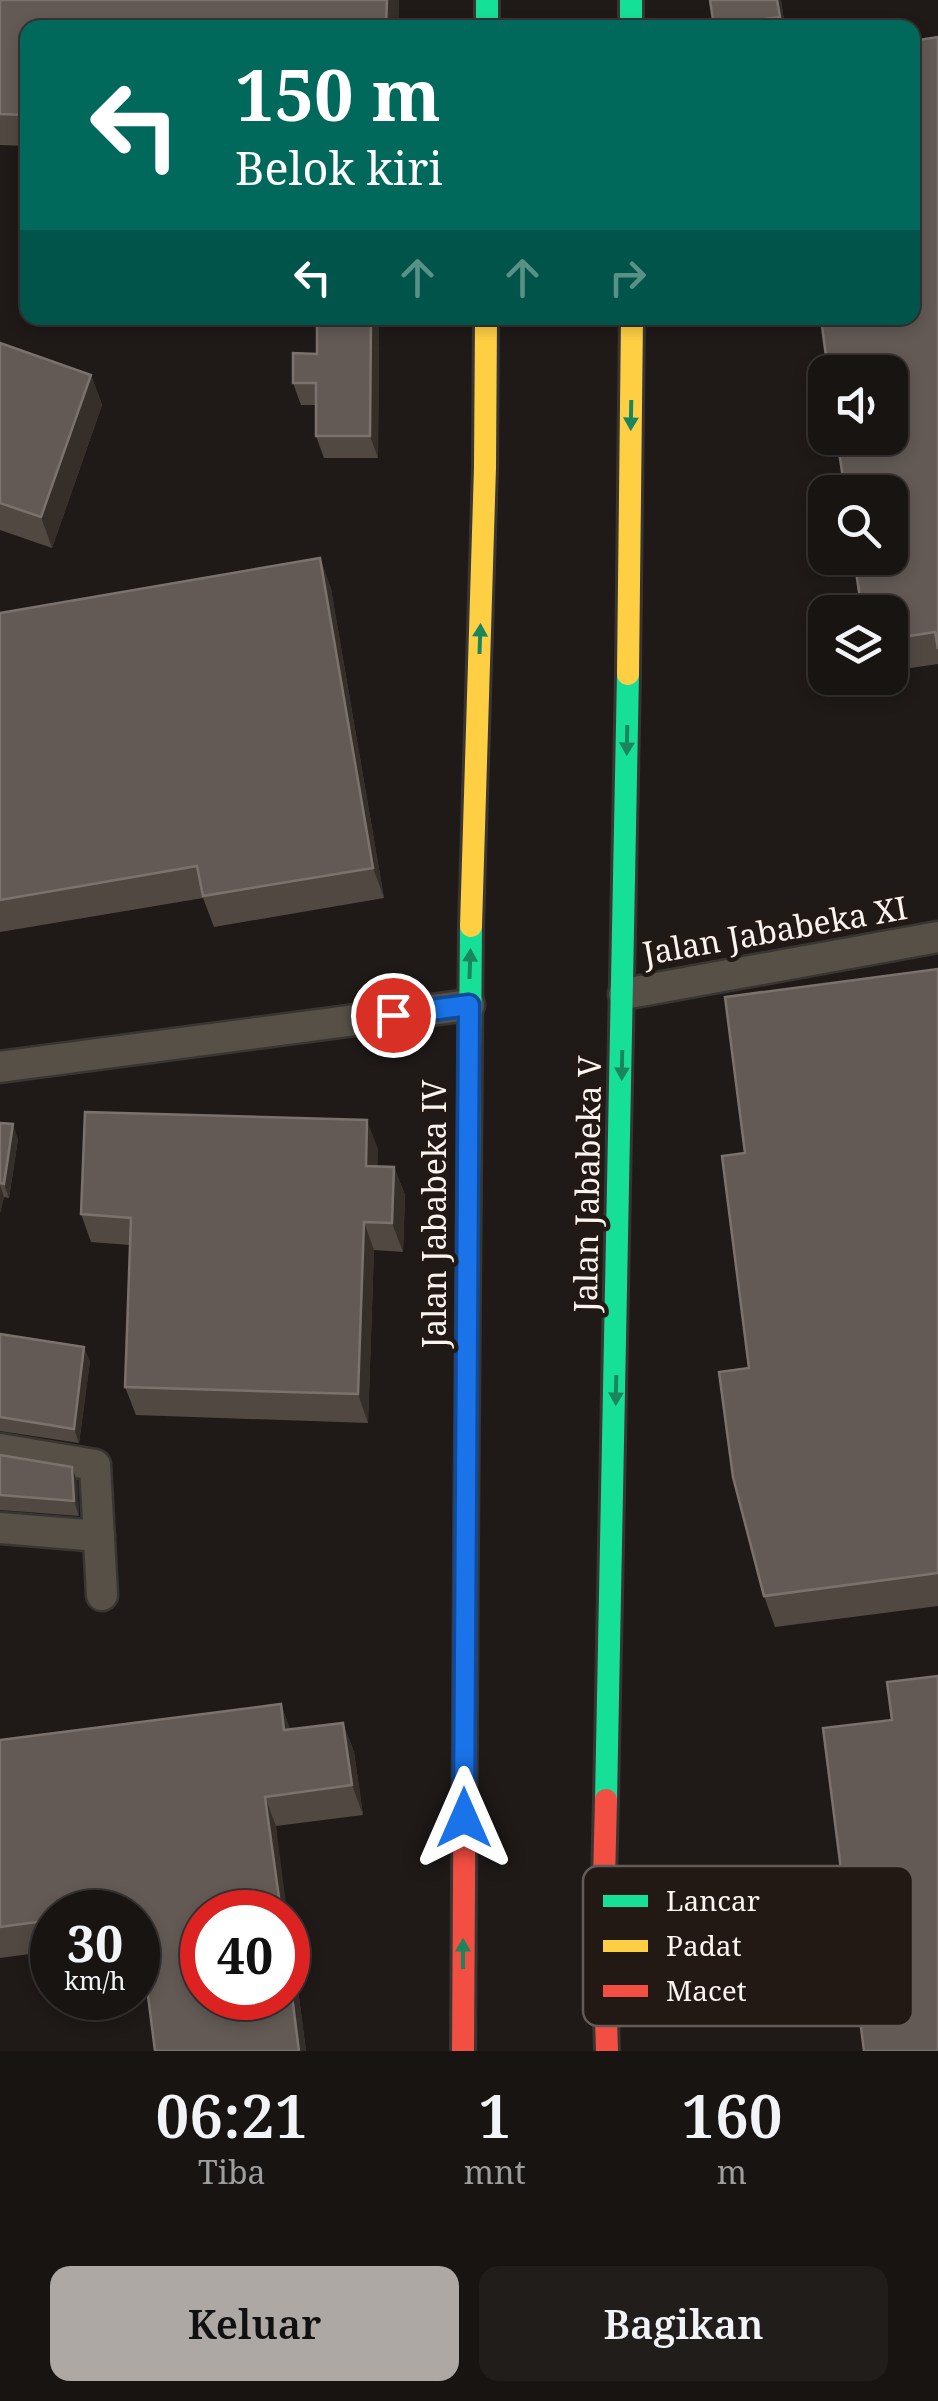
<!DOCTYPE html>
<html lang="id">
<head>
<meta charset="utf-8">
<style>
  body { margin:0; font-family:"Noto Serif",serif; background:#201d1b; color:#f1f3f6; height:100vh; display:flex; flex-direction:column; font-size:38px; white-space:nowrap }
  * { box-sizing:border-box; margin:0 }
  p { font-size:32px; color:#9e9e9f }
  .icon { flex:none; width:55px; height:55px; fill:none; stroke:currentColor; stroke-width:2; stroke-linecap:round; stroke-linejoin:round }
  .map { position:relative; height:2051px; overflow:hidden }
  .panel { display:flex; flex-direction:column; background:#171412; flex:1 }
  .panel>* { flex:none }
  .banner { position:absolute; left:20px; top:20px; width:900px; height:305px; border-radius:20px; box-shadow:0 5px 15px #0003,0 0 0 2px #363332; background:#00695c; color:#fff; overflow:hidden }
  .tools { position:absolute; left:808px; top:355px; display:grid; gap:20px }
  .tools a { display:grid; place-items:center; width:100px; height:100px; border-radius:20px; background:#171412; box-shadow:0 5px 15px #0003,0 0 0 2px #363332; font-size:50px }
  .speed { position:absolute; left:30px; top:1890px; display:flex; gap:20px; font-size:50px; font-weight:700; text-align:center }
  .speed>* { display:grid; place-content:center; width:130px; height:130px; border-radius:50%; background:#171412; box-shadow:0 5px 15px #0003,0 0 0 2px #363332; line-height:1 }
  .speed small { font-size:25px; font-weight:400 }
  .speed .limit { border:15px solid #d22; background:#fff; color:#111 }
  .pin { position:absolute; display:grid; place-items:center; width:85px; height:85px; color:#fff; margin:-42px; border:5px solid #fff; border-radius:50%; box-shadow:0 2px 10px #0007 }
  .me { position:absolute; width:110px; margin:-55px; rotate:0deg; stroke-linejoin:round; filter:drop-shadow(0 0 8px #0008) }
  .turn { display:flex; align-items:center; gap:35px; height:210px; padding:0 50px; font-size:45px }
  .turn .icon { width:130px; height:130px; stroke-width:2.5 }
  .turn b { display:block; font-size:70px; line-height:85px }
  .lanes { display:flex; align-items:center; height:95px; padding:0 50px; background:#0003; justify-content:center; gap:50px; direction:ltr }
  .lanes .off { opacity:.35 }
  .eta { display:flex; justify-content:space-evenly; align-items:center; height:170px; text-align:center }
  .eta b { font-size:60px; font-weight:600; line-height:70px }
  .primary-button { display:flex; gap:20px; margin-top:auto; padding:20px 50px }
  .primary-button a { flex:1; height:115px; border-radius:20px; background:#ada8a4; color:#111; font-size:40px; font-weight:600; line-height:115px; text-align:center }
  .primary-button a+a { background:#201d1b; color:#f1f3f6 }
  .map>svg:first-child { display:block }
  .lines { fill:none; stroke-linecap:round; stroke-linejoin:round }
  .street-casing { stroke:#383533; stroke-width:35 }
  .fast-casing { stroke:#383533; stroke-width:28 }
  .slow-casing { stroke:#383533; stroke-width:28 }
  .jam-casing { stroke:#383533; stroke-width:28 }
  .street { stroke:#565046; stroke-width:30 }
  .fast { stroke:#16e098; stroke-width:22 }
  .slow { stroke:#ffcf43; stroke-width:22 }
  .jam { stroke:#f24e42; stroke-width:22 }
  .wall { fill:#514842 }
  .shaded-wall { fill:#352e29 }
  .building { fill:#635a55; stroke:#7b726d; stroke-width:2.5 }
  .oneway { fill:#1b865d }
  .route-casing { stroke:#114b97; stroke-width:25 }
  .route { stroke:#1a73e8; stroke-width:18 }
  .labels { text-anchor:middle; stroke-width:9; stroke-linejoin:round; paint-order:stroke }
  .street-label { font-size:32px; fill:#faf4f0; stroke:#221915 }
  .key { fill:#221915; stroke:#635b57; stroke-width:2.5 }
  .key-label { font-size:28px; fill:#faf4f0 }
</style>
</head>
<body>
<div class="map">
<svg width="938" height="2051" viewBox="0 0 938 2051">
  <rect width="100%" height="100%" fill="#1f1a18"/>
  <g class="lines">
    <defs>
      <g id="street">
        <path d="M 624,994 L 938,937"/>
        <path d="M 0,1067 L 469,1005"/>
        <path d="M 0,1449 L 95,1465 L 102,1595"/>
        <path d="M 0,1528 L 99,1536"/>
      </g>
      <g id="fast">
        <path d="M 487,0 L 487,28"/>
        <path d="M 631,0 L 631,28"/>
        <path d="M 466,1550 L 471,926"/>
        <path d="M 606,1800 L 628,674"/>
      </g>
      <g id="slow">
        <path d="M 628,674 L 632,318"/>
        <path d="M 471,926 L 485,467 L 486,318"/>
      </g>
      <g id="jam">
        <path d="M 606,1800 L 603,1920 L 607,2051"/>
        <path d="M 463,2051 L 466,1550"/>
      </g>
    </defs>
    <use href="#street" class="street-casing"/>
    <use href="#fast" class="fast-casing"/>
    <use href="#slow" class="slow-casing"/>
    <use href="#jam" class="jam-casing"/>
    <use href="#street" class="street"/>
    <use href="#fast" class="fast"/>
    <use href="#slow" class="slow"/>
    <use href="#jam" class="jam"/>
  </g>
  <g class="wall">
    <path d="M 0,0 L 399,0 L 398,28 L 28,28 L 28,146 L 0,145 Z"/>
    <path d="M 710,0 L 781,0 L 785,28 L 714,28 Z"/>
    <path d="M 938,37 L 938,664 L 890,671 L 890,612 L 821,323 L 801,326 L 798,318 L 912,318 Z"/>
    <path d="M 379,318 L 378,458 L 324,458 L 316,436 L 316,405 L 301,405 L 293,383 L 317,354 Z"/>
    <path d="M 0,343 L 91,375 L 102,405 L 52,548 L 0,530 Z"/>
    <path d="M 320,558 L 331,589 L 384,898 L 214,927 L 203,898 L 0,932 L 0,613 Z"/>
    <path d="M 938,969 L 938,1606 L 775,1627 L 764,1596 L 749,1368 L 745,1153 Z"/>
    <path d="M 0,1123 L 18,1139 L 9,1198 L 4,1197 L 0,1213 Z"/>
    <path d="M 378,1149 L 377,1166 L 394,1167 L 405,1195 L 403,1252 L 374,1250 L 368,1423 L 136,1415 L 125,1387 L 130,1245 L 91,1242 L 81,1214 Z"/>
    <path d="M 0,1334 L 90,1361 L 79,1443 L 0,1431 Z"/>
    <path d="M 0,1455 L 72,1467 L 77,1481 L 79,1516 L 0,1510 Z"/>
    <path d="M 281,1704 L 290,1730 L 343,1723 L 354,1752 L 363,1815 L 276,1826 L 288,1998 L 288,1913 L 306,2051 L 155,2051 L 141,1940 L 138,1940 L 138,1912 L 52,1912 L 52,1951 L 0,1958 L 0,1740 Z"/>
  </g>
  <g class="shaded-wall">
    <path d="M 387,0 L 399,0 L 398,28 L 386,28 Z"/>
    <path d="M 777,0 L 781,0 L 785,28 L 784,28 L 780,17 Z"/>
    <path d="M 371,318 L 379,318 L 378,458 L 370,436 Z"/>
    <path d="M 91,375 L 102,405 L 52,548 L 41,517 Z"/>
    <path d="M 320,558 L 331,589 L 384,898 L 373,868 Z"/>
    <path d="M 367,1120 L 378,1149 L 377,1194 L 366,1166 Z"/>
    <path d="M 13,1124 L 18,1139 L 9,1198 L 4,1184 Z"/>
    <path d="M 394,1167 L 405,1195 L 403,1252 L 392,1223 Z"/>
    <path d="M 0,1185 L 4,1197 L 0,1213 Z"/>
    <path d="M 364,1222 L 374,1250 L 368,1423 L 358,1394 Z"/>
    <path d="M 84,1347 L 90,1361 L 79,1443 L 74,1429 Z"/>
    <path d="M 72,1467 L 77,1481 L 79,1516 L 74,1501 Z"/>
    <path d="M 281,1704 L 292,1734 L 284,1730 Z"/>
    <path d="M 343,1723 L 354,1752 L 363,1815 L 352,1785 Z"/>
    <path d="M 265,1797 L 276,1826 L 287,1912 L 281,1912 Z"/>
    <path d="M 288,1913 L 306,2051 L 299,2051 L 288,1964 Z"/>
  </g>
  <g class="building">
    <path d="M 0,0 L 387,0 L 386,28 L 28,28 L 28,115 L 0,114 Z"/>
    <path d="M 710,0 L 777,0 L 780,17 L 714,26 Z"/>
    <path d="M 938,37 L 938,649 L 935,632 L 890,639 L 890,612 L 862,612 L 854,558 L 890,558 L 890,492 L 845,492 L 837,438 L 890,438 L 890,372 L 828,372 L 821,318 L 912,318 L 912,41 Z"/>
    <path d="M 317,318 L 371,318 L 370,436 L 316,436 L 316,383 L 293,383 L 293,353 L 317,354 Z"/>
    <path d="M 0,343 L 91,375 L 41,517 L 0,503 Z"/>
    <path d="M 320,558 L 373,868 L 203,896 L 197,866 L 0,900 L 0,613 Z"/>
    <path d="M 938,969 L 938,1573 L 764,1596 L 733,1477 L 719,1372 L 749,1368 L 722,1156 L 745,1153 L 725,997 Z"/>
    <path d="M 85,1112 L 367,1120 L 366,1166 L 394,1167 L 392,1223 L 364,1222 L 358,1394 L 125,1387 L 131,1218 L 81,1214 Z"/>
    <path d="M 0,1123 L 13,1124 L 4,1184 L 0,1183 Z"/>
    <path d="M 0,1334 L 84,1347 L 74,1429 L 0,1417 Z"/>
    <path d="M 0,1455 L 72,1467 L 74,1501 L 0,1495 Z"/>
    <path d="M 938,1676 L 938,2051 L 864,2051 L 823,1728 L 892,1720 L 887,1682 Z"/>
    <path d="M 281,1704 L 284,1730 L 343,1723 L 352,1785 L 265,1797 L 281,1912 L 202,1912 L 202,1998 L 288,1998 L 288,1964 L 299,2051 L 155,2051 L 137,1909 L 111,1912 L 52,1912 L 52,1920 L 0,1927 L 0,1740 Z"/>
  </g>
  <defs><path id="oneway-solid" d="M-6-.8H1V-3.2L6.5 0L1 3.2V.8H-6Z" transform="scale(2.5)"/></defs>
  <g class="oneway">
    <use href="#oneway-solid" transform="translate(631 415) rotate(91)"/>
    <use href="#oneway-solid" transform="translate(480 639) rotate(-88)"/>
    <use href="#oneway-solid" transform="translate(627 740) rotate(91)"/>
    <use href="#oneway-solid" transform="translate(470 964) rotate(-88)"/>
    <use href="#oneway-solid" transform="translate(622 1065) rotate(91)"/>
    <use href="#oneway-solid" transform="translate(616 1390) rotate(91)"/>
    <use href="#oneway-solid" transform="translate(463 1954) rotate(-90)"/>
  </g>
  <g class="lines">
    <defs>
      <path id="route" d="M 393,1015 L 469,1005 L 464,1818"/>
    </defs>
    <use href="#route" class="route-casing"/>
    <use href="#route" class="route"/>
  </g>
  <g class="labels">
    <g class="street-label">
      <text transform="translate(775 931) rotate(-10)" y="11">Jalan Jababeka XI</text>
      <text transform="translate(588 1184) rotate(-89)" y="11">Jalan Jababeka V</text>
      <text transform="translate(435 1214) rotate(-90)" y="11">Jalan Jababeka IV</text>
    </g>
  </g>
  <rect x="583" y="1866" width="330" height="160" rx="15" class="key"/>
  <rect x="603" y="1895" width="45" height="12" fill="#16e098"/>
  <rect x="603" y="1940" width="45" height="12" fill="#ffcf43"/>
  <rect x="603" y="1985" width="45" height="12" fill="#f24e42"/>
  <g class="key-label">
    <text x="666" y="1911">Lancar</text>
    <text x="666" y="1956">Padat</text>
    <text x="666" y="2001">Macet</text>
  </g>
</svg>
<div class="tools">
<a><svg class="icon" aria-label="sound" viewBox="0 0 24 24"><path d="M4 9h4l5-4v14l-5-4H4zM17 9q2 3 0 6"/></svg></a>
<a><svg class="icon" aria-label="search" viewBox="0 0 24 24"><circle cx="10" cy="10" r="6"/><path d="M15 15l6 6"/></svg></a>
<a><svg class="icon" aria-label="layers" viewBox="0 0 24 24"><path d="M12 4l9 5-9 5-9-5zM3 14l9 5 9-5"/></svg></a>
</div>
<div class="speed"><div>30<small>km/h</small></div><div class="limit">40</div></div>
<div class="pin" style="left:393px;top:1015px;background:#d93025"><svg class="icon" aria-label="arrive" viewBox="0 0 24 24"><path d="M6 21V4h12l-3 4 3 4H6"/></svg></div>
<svg class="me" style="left:464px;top:1818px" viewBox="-20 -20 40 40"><path d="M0-17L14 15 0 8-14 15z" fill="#1a73e8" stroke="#fff" stroke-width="4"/></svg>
<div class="banner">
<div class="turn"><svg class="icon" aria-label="left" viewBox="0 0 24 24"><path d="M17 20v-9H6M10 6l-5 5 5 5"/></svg><div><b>150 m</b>Belok kiri</div></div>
<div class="lanes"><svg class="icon" aria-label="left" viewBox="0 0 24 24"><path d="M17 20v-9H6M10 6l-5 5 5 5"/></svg><svg class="icon off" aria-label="ahead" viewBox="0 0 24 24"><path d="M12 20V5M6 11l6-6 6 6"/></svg><svg class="icon off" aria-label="ahead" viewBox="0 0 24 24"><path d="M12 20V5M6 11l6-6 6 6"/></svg><svg class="icon off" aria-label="right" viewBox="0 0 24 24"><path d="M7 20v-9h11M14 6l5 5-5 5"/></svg></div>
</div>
</div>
<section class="panel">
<div class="eta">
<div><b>06:21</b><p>Tiba</p></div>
<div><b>1</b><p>mnt</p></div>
<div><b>160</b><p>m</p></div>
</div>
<div class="primary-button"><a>Keluar</a><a>Bagikan</a></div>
</section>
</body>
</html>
